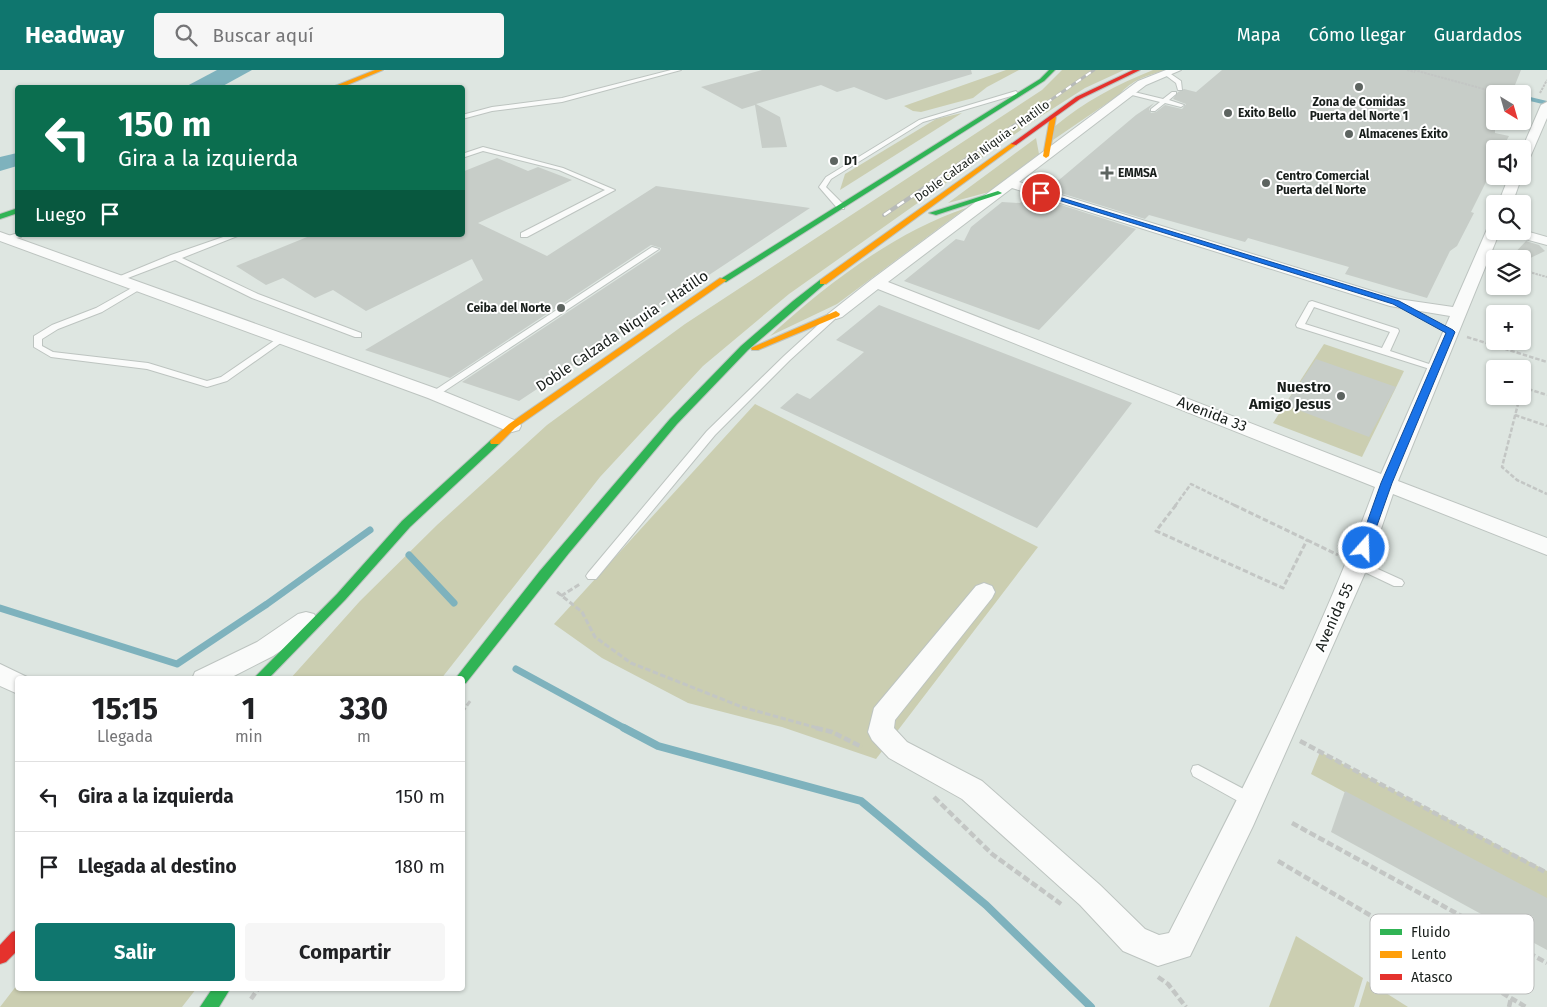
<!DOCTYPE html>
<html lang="es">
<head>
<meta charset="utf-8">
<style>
  body { margin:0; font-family:"Fira Sans",sans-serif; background:#f6f6f6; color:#202124; height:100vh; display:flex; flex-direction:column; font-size:19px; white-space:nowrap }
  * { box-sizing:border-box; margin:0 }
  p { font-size:16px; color:#757577 }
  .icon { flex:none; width:28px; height:28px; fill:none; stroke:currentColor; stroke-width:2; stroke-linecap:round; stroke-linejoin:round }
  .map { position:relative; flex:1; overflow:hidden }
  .sheet { position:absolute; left:15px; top:606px; width:450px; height:315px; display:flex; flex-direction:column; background:#fff; border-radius:5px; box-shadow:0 1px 4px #0004 }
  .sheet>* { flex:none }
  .hud { position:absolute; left:15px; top:15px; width:450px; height:152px; border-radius:5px; box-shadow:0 1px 4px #0004; background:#0b6e4f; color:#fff; overflow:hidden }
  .needle { width:32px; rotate:143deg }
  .tools { position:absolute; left:1486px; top:15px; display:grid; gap:10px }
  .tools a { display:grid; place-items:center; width:45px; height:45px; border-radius:5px; background:#fff; box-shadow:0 1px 4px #0004; font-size:25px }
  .pin { position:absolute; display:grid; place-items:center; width:42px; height:42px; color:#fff; margin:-21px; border:2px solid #fff; border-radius:50%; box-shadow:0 1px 5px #0007 }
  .me { position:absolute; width:55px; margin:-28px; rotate:20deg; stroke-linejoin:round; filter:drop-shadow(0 0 4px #0008) }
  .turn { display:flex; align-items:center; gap:18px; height:105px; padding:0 20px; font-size:22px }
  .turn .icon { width:65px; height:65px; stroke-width:2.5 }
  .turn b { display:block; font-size:35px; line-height:42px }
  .then { display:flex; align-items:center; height:48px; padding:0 20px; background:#0003; gap:10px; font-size:19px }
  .eta { display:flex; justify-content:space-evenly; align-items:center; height:85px; text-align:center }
  .eta b { font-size:30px; font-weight:700; line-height:35px }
  .primary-button { display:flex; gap:10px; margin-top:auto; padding:10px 20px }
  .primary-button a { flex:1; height:58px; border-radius:5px; background:#0f766e; color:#fff; font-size:20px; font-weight:700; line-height:58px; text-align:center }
  .primary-button a+a { background:#f6f6f6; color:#202124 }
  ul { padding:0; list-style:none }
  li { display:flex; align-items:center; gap:15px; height:70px; padding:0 20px; border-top:1px solid #e0e0e0 }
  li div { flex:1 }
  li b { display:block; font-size:19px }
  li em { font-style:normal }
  header { display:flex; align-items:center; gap:30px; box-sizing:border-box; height:70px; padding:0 25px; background:#0f766e; color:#fff }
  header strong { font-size:24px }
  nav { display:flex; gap:28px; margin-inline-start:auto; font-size:18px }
  .search { width:350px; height:45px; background:#f6f6f6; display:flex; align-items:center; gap:12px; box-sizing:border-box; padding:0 18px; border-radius:5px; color:#757577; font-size:19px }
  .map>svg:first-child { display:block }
  .green { fill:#cbceb1 }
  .water { fill:#7eb2bd }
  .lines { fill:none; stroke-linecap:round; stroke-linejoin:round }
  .stream-far2 { stroke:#7eb2bd; stroke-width:4 }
  .stream-far1 { stroke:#7eb2bd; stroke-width:7 }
  .stream { stroke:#7eb2bd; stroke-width:8 }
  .building { fill:#c7cdc8 }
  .lane-casing { stroke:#bdc4c0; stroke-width:2 }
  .street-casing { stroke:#bdc4c0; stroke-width:2 }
  .fast-casing { stroke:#bdc4c0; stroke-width:2 }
  .slow-casing { stroke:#bdc4c0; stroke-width:2 }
  .jam-casing { stroke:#bdc4c0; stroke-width:2 }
  .path-far3 { stroke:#c3c6c4; stroke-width:2; stroke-dasharray:2.5 1; stroke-linecap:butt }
  .path-far2 { stroke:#c3c6c4; stroke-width:2.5; stroke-dasharray:4.5 2; stroke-linecap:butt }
  .path-far1 { stroke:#c3c6c4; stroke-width:3; stroke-dasharray:5.5 2.5; stroke-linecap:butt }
  .path { stroke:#c3c6c4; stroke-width:4.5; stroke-dasharray:7 3; stroke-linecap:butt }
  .lane { fill:#fafbfa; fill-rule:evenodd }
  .street { fill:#fafbfa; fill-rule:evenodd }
  .fast { fill:#30b455; fill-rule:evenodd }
  .slow { fill:#ff9f0a; fill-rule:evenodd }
  .jam { fill:#e5322d; fill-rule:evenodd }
  .rail-far1-casing { stroke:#b7bab8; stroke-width:3 }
  .rail-casing { stroke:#b7bab8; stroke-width:4 }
  .rail-far1 { stroke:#fff; stroke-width:2; stroke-dasharray:6; stroke-linecap:butt }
  .rail { stroke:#fff; stroke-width:2.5; stroke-dasharray:8; stroke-linecap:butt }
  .route { fill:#1a73e8; stroke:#114b97 }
  .poi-dot { fill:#5d6460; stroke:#fff; stroke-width:2 }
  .labels { text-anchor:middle; stroke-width:4; stroke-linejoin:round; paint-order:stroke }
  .far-poi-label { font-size:12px; font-weight:bold; fill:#181e1b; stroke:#fff; text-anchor:start }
  .far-street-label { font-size:12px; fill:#181e1b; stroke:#fff }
  .street-label { font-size:15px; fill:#181e1b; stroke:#fff }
  .poi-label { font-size:15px; font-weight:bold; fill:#181e1b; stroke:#fff; text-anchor:end }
  .key { fill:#fff; stroke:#babcbb; stroke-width:1 }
  .key-label { font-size:14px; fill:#181e1b }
</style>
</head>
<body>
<header>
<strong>Headway</strong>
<div class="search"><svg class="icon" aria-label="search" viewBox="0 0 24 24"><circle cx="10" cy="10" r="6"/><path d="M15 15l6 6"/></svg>Buscar aquí</div>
<nav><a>Mapa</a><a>Cómo llegar</a><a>Guardados</a></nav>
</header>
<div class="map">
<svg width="1547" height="937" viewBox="0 0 1547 937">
  <rect width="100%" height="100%" fill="#dee6e1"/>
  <g class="green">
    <path d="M 1006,0 L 1019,0 L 987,17 L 973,28 L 921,42 L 913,41 L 904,36 Z"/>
    <path d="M 1062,0 L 1124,0 L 1085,18 L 1035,50 L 789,224 L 703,296 L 600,407 L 441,609 L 290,609 L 360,531 L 437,455 L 547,355 L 685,254 L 1042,20 Z"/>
    <path d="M 1153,0 L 1166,0 C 1148,5 1131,10 1119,25 L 1053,70 L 1054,57 C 1085,31 1116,15 1153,0 Z"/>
    <path d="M 962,43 L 840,120 L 845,104 L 936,49 Z"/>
    <path d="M 1036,68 L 1039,84 L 989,122 L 948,133 Z"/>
    <path d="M 966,138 L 837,234 L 770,266 C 827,214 893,163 966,138 Z"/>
    <path d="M 1324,274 L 1404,301 L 1362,387 L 1273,353 Z"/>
    <path d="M 755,334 L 1038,477 L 876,689 L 782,657 L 688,633 L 602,588 L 554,554 Z"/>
    <path d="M 1320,682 L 1547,801 L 1547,831 L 1311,704 Z"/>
    <path d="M 1296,866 L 1363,908 L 1354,937 L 1269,937 Z"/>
    <path d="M 1367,911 L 1408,937 L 1359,937 Z"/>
    <path d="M 17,915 L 18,919 L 196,919 L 182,937 L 0,937 Z"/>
  </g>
  <g class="water">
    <path d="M 217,0 L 252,0 L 221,17 L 185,17 Z"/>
    <path d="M 17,83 L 17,96 L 0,101 L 0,87 Z"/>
  </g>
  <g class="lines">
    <g class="stream-far2">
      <path d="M 1489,19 L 1509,24"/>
      <path d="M 1522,27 L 1547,33"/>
    </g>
    <g class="stream-far1">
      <path d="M 409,485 L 454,533"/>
      <path d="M 0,538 L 177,594 L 267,534 L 370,460"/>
      <path d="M 516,599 L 626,659"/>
    </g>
    <path class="stream" d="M 624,658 L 658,676 L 861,731 L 986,835 L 1091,937"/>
  </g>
  <g class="building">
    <path d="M 762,0 L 971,0 L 972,4 L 886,30 L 854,17 L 837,22 L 821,15 L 756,34 L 780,47 L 787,77 L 762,78 L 755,35 L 742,39 L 701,17 Z"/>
    <path d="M 1222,0 L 1521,0 L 1513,20 L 1495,16 L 1495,63 L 1509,66 L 1502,79 L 1495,79 L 1495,94 L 1471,142 L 1474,143 L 1457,176 L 1450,181 L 1427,228 L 1345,204 L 1349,197 L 1248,168 L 1245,172 L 1149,145 L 1145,149 L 1041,117 L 1052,108 L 1059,110 L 1136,45 L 1154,33 L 1149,39 L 1151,43 L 1156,42 L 1165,35 L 1182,39 L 1186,34 L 1173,29 L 1178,22 L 1184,19 L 1196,22 Z"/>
    <path d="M 497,88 L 528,101 L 538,97 L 572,110 L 478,153 L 547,186 L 656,116 L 810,138 L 519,331 L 462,312 L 660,181 L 661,178 L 651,175 L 450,308 L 365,280 L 483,210 L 472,189 L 366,241 L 333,220 L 315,228 L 283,208 L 266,215 L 236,196 L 312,165 L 462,165 L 462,102 Z"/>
    <path d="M 1030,125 L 1136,159 L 1039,260 L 904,211 L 956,169 L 964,171 L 971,157 L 1002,132 L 1020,133 Z"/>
    <path d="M 1526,171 L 1539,175 L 1545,181 L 1522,192 L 1522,189 L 1509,189 Z"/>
    <path d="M 879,235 L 1132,333 L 1037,458 L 780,338 L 797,323 L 810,329 L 864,282 L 836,270 Z"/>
    <path d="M 1316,289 L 1396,317 L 1369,367 L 1285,335 Z"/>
    <path d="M 1345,721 L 1547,828 L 1547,880 L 1331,762 Z"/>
  </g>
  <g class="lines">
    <defs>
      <g id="lane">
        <path d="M 671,0 L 681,0 L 562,32 L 492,41 L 462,49 L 462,45 L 492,37 L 562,28 Z"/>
        <path d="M 1164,2 L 1168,2 L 1181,11 L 1182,20 L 1178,20 L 1176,13 L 1164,4 Z"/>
        <path d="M 1016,21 L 1018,24 L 923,52 L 831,109 L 826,117 L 844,135 L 844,139 L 838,139 L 819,117 L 826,107 L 919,50 Z"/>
        <path d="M 1130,21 L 1163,29 L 1172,22 L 1176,22 L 1176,24 L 1169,30 L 1184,35 L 1181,37 L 1165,33 L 1155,41 L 1151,41 L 1151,39 L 1160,32 L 1128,24 Z"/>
        <path d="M 483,77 L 563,98 L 615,120 L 527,167 L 521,167 L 521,163 L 605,120 L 559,100 L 483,81 L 462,88 L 462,84 Z"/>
        <path d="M 18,163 L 18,165 L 22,165 L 21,167 L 6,170 L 2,168 Z"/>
        <path d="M 229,165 L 240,165 L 182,188 L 258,224 L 361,263 L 361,267 L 355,267 L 252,228 L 175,190 L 120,211 L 113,209 L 171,185 Z"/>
        <path d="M 652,177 L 659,179 L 437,326 L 431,326 L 429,324 Z"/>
        <path d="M 137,215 L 144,217 L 102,242 L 58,259 L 42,269 L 42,276 L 53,282 L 148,293 L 207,311 L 221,307 L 278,268 L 284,268 L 285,270 L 227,311 L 207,317 L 147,299 L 51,287 L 34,277 L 34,266 L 52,255 L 96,238 Z"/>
        <path d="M 1312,231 L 1398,259 L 1399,261 L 1390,281 L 1441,298 L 1436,301 L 1433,300 L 1297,257 L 1296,255 L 1309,232 ZM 1314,237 L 1390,262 L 1382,278 L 1305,254 Z"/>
        <path d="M 832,244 L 835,245 L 835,249 L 790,290 L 715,365 L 596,509 L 588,509 L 586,506 L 588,503 L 707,361 L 784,286 L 829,245 Z"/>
        <path d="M 1358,490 L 1402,510 L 1404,513 L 1402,516 L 1394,516 L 1354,497 L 1352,494 L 1354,491 Z"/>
        <path d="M 1198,695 L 1255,725 L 1257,730 L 1255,735 L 1250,737 L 1245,735 L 1193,706 L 1191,701 L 1193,696 Z"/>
      </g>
      <g id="street">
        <path d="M 1166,0 L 1181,0 L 1146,15 L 1019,112 L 1398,229 L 1453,237 L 1488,157 L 1495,153 L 1495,161 L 1500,161 L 1398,411 L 1547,468 L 1547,485 L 1393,424 L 1369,494 L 1253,756 L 1190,886 L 1158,896 L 1123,881 L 1080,835 L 962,729 L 889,688 L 872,670 L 868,662 L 874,638 L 976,516 L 984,513 L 992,516 L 995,522 L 992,528 L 895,650 L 894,658 L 907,672 L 982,711 L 1100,815 L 1145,859 L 1159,865 L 1169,863 C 1244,717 1319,571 1375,417 L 878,219 L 842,247 L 836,249 L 828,244 L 871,210 L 1138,11 ZM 1012,118 L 1390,236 L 1450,246 L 1381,404 L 888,212 Z"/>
        <path d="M 1547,32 L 1547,48 L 1528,92 L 1522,96 L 1522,79 L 1541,35 Z"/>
        <path d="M 1509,106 L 1522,106 L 1512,134 L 1498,134 Z"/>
        <path d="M 1522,160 L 1547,167 L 1547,175 L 1506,164 L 1504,161 Z"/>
        <path d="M 0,162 L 440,320 L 519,352 L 521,356 L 519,360 L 512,362 L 505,360 L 428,328 L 0,171 Z"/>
        <path d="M 306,542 L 314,544 L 318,551 L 314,558 L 273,586 L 228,609 L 192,609 L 195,602 L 257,572 L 298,544 Z"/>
        <path d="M 0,594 L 27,607 L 28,609 L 18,609 L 18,624 L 0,616 Z"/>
      </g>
      <g id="fast">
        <path d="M 1049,0 L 1055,0 L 1044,11 L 726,212 L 719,210 L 1040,9 Z"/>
        <path d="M 998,121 L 1002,123 L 1000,124 L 936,145 L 929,143 Z"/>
        <path d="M 18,138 L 18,143 L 0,149 L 0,144 Z"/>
        <path d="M 820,210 L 827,212 L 748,280 L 677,354 L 569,483 L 466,613 L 462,614 L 462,609 L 455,609 L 539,502 L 670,349 L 741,276 L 793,231 Z"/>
        <path d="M 495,369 L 499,370 L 500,372 L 499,374 L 410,457 L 345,530 L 268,609 L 253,609 L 337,524 L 402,451 L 491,370 Z"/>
        <path d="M 212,919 L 230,919 L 219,937 L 200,937 Z"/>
      </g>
      <g id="slow">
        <path d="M 375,0 L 383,0 L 340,18 L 330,18 Z"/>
        <path d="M 1053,45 L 1056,47 L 1049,86 L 1046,88 L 1043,86 L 1050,47 Z"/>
        <path d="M 1012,73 L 1017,74 L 826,214 L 820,214 L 820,210 Z"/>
        <path d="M 720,208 L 727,210 L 515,358 L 499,374 L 491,374 L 490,372 L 491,370 L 509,354 Z"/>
        <path d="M 836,241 L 840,244 L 839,246 L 758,280 L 752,280 L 751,278 Z"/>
      </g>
      <g id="jam">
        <path d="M 1133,0 L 1140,0 L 1080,29 L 1016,75 L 1011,74 L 1076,27 Z"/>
        <path d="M 18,860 L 18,880 L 6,892 L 0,894 L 0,875 L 12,862 Z"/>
      </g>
    </defs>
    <use href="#lane" class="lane-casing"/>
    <use href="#street" class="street-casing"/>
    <use href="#fast" class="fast-casing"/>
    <use href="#slow" class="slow-casing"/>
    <use href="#jam" class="jam-casing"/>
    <g class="path-far3">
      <path d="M 1407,0 L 1415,2"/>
      <path d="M 1414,0 L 1502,24"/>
      <path d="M 1540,23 L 1547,10"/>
      <path d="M 1522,29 L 1532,31"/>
      <path d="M 1522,200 L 1547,207"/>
    </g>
    <g class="path-far2">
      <path d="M 1467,267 L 1547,292"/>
      <path d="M 1522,317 L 1547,325"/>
      <path d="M 1520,326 L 1502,397 L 1517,410 L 1547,424"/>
      <path d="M 1515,345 L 1547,356"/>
      <path d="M 1175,436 L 1191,414 L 1236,436"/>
    </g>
    <g class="path-far1">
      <path d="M 1176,435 L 1156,461 L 1283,518 L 1307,470"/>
      <path d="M 1234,435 L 1307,470"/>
      <path d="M 1307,470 L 1338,485"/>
      <path d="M 557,522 L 582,542 L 595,567 L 631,593 L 742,637 L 821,659"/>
      <path d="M 561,526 L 580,514"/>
      <path d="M 462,642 L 471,630"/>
    </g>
    <g class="path">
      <path d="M 816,658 L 832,662 L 862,677"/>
      <path d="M 1300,671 L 1547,803"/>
      <path d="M 934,727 L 992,784 L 1061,834"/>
      <path d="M 1292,753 L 1547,893"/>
      <path d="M 1278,791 L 1526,937"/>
      <path d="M 1158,907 L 1168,914 L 1186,937"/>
      <path d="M 251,929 L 258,919"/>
      <path d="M 1509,937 L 1511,928"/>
    </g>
    <use href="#lane" class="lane"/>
    <use href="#street" class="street"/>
    <use href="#fast" class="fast"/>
    <use href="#slow" class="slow"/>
    <use href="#jam" class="jam"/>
    <defs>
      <path id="rail-far1" d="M 928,115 L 1094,0"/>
      <path id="rail" d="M 884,145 L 930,114"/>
    </defs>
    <use href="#rail-far1" class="rail-far1-casing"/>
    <use href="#rail" class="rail-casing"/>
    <use href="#rail-far1" class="rail-far1"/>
    <use href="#rail" class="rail"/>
  </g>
  <path class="route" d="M 1039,121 L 1399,231 L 1453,260 L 1455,262 L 1392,413 L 1368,481 L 1364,482 L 1358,478 L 1381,413 L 1446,263 L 1393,234 L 1039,124 Z"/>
  <g class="poi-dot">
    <circle cx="1359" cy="17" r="5"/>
    <circle cx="1228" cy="43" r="5"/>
    <circle cx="1349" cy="64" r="5"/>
    <circle cx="834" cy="91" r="5"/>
    <path d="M1104.5 95.5h5v5h5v5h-5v5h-5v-5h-5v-5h5z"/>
    <circle cx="1266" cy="113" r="5"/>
    <circle cx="561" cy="238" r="5"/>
    <circle cx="1341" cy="326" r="5"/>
  </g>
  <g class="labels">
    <g class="far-poi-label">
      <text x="1359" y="36" text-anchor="middle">Zona de Comidas<tspan x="1359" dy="14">Puerta del Norte 1</tspan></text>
      <text x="1238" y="47">Exito Bello</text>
      <text x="1359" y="68">Almacenes Éxito</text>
      <text x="844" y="95">D1</text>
      <text x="1118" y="107">EMMSA</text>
      <text x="1276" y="110">Centro Comercial<tspan x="1276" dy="14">Puerta del Norte</tspan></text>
      <text x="551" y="242" text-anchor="end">Ceiba del Norte</text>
    </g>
    <g class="far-street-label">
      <text transform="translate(982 81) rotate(-36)" y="4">Doble Calzada Niquia - Hatillo</text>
    </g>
    <g class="street-label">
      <text transform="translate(622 261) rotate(-34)" y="5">Doble Calzada Niquia - Hatillo</text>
      <text transform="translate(1212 344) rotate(21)" y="5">Avenida 33</text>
      <text transform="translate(1334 547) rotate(-66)" y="5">Avenida 55</text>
    </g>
    <g class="poi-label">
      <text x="1331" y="322">Nuestro<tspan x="1331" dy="17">Amigo Jesus</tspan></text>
    </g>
  </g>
  <rect x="1370" y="844" width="164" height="80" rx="8" class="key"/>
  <rect x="1380" y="859" width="22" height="6" fill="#30b455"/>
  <rect x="1380" y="881" width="22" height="7" fill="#ff9f0a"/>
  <rect x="1380" y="904" width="22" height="6" fill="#e5322d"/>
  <g class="key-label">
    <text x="1411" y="867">Fluido</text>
    <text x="1411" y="889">Lento</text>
    <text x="1411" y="912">Atasco</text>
  </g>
</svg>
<div class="tools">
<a><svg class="needle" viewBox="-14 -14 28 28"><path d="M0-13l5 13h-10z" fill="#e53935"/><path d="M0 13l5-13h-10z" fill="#757577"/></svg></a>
<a><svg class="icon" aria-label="sound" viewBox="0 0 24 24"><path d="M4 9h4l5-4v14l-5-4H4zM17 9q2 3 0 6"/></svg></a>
<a><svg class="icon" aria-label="search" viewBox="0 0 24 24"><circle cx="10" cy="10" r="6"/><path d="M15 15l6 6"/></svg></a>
<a><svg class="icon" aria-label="layers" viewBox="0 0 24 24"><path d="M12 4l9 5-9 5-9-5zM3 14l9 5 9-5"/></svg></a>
<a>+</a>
<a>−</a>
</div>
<div class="pin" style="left:1041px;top:123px;background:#d93025"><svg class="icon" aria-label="arrive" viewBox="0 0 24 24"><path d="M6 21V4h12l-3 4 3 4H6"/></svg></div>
<svg class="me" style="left:1364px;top:478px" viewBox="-20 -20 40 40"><circle r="17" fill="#1a73e8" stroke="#fff" stroke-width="3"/><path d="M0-11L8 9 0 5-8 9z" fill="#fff"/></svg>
<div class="hud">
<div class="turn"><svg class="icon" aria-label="left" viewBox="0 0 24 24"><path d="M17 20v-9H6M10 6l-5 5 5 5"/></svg><div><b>150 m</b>Gira a la izquierda</div></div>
<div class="then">Luego<svg class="icon" aria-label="arrive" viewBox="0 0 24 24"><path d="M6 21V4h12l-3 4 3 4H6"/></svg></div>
</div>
<section class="sheet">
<div class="eta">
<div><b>15:15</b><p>Llegada</p></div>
<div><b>1</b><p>min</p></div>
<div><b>330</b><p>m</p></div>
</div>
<ul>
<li><svg class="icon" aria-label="left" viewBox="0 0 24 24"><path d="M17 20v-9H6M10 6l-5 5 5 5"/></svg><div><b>Gira a la izquierda</b></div><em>150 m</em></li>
<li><svg class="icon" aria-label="arrive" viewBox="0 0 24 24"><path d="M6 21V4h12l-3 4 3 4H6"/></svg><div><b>Llegada al destino</b></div><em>180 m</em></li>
</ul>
<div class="primary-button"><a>Salir</a><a>Compartir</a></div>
</section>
</div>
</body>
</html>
